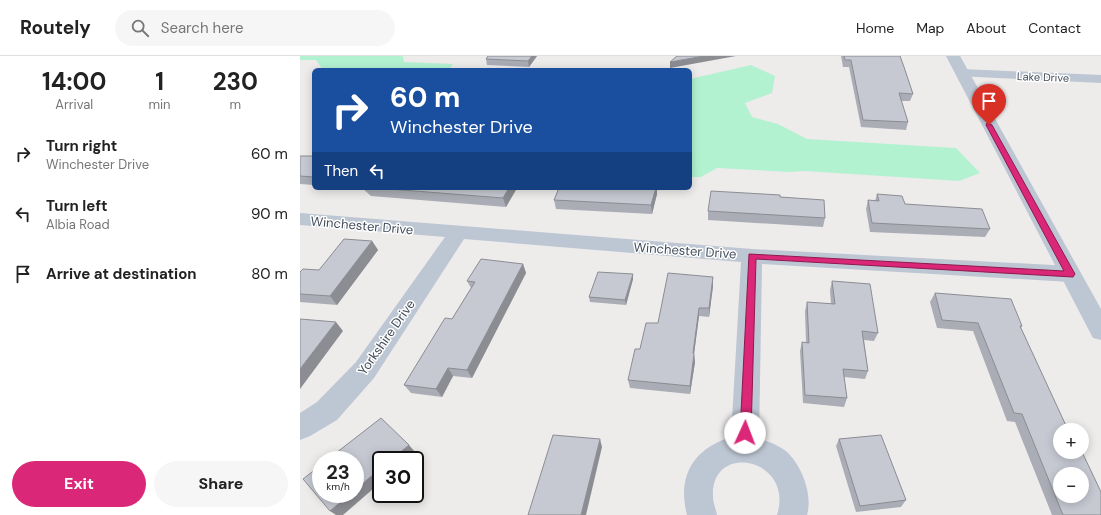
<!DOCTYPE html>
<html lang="en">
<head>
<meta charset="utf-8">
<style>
  body { margin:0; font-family:"DM Sans",sans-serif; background:#f6f6f6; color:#222; height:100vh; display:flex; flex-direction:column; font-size:15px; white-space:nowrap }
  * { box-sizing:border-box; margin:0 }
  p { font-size:13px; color:#767676 }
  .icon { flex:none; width:22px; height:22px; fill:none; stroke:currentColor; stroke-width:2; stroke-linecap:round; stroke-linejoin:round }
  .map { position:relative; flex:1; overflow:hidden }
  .drawer { display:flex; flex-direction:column; background:#fff; width:300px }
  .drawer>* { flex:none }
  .top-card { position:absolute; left:12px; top:12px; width:380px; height:122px; border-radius:6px; box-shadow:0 2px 10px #0003; background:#1a4fa0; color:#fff; overflow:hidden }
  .buttons { position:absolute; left:753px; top:367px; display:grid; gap:8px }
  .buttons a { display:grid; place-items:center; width:36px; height:36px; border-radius:50%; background:#fff; box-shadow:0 2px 10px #0003; font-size:20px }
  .speed { position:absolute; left:12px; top:395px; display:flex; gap:8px; font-size:20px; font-weight:700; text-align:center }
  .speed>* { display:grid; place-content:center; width:52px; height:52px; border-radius:50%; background:#fff; box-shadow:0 2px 10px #0003; line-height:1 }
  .speed small { font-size:10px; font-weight:400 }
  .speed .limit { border:2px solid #111; border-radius:6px; background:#fff; color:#111 }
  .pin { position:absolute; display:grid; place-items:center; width:34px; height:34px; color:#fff; margin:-41px -17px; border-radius:50% 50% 50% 0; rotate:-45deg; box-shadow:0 0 4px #0007 }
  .pin .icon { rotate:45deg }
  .me { position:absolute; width:44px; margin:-22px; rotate:2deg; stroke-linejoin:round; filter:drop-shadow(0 0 3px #0008) }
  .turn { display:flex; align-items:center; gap:14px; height:84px; padding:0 12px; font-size:18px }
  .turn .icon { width:52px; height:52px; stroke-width:2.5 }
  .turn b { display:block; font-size:28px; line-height:34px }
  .then { display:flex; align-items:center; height:38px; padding:0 12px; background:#0003; gap:8px; font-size:15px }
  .eta { display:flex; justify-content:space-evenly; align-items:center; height:68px; text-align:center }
  .eta b { font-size:24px; font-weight:700; line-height:28px }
  .cta { display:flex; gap:8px; margin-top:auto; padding:8px 12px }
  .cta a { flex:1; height:46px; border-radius:24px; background:#db2777; color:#fff; font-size:16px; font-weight:700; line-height:46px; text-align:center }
  .cta a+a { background:#f6f6f6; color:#222 }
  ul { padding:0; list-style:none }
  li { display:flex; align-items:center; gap:12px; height:60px; padding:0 12px }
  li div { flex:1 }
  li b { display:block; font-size:15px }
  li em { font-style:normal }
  header { display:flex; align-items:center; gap:24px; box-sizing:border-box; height:56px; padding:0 20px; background:#fff; border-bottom:1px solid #e0e0e0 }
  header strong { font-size:19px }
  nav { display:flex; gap:22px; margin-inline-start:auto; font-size:14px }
  .search { width:280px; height:36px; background:#f6f6f6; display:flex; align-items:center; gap:10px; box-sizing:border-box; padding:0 14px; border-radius:22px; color:#767676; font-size:15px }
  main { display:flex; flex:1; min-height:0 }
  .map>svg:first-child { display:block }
  .green { fill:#b3f2d1 }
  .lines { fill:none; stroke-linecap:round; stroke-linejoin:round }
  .minor { fill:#bdc6d3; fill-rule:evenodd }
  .tertiary { fill:#bdc6d3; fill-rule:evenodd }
  .wall { fill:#aaadb5 }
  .shaded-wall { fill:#8b8d93 }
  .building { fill:#c6c9d2; stroke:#8b8d93; fill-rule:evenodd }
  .route { fill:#db2777; stroke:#8e194d }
  .labels { text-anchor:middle; stroke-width:3; stroke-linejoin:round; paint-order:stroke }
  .far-street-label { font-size:11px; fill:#424d5a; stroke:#fff }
  .street-label { font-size:13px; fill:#424d5a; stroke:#fff }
</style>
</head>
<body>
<header>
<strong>Routely</strong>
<div class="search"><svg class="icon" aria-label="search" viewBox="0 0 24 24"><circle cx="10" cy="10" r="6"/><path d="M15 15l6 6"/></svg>Search here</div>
<nav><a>Home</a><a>Map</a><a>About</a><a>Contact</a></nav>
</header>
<main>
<section class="drawer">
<div class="eta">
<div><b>14:00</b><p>Arrival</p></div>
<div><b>1</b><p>min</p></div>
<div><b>230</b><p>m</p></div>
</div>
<ul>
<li><svg class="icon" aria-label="right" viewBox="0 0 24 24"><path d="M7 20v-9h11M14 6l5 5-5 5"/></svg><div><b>Turn right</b><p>Winchester Drive</p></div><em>60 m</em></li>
<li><svg class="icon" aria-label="left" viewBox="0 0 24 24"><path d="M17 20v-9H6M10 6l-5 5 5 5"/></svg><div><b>Turn left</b><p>Albia Road</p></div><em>90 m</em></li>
<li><svg class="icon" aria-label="arrive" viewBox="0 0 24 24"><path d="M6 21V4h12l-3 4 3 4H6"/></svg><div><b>Arrive at destination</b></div><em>80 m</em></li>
</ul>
<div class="cta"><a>Exit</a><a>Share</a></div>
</section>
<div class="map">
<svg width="801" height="459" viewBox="0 0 801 459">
  <rect width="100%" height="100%" fill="#eeebeb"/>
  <g class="green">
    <path d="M 0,0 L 103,0 L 104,6 L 153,8 L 149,14 L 23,14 L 16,4 L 0,4 Z"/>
    <path d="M 451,9 L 475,20 L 472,37 L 445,47 L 452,61 L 478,68 L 507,83 L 656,92 L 680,117 L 659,125 L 505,115 L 489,116 L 417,112 L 401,121 L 390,121 L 390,23 Z"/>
  </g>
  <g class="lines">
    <g class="minor">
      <path d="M 662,13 L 801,19 L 801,27 L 657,20 L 655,17 L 657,14 Z"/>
      <path d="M 0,157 L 452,193 L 770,210 L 778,213 L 781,218 L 778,223 L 770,226 L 462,208 L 459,383 C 469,385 480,390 487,396 C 502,410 513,439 507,459 L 477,459 C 495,402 410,385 413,441 C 413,447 416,453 417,459 L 387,459 C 377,420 393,393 431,381 L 441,206 L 164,183 L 74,322 L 37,364 L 10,380 L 0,384 L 0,357 L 17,346 L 56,306 L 145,181 L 0,169 Z"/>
    </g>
    <path class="tertiary" d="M 646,0 L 660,0 L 801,253 L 801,284 L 793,282 Z"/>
  </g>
  <g class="wall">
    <path d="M 237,0 L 229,11 L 187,9 L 186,3 Z"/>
    <path d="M 541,0 L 600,0 L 613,38 L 610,45 L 601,45 L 608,66 L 606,74 L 561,71 L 549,11 L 543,11 Z"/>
    <path d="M 14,99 L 14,129 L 0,128 L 0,100 L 12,100 Z"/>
    <path d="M 62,132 L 217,132 L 206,151 L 71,140 Z"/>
    <path d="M 259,132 L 357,132 L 357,138 L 352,158 L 256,153 L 254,144 Z"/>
    <path d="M 577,138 L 605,148 L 690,173 L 685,181 L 570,176 L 566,153 L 568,144 L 575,145 Z"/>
    <path d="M 480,141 L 525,162 L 523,171 L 408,164 L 408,155 Z"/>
    <path d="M 72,185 L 78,194 L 37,249 L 0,246 L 0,216 L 19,214 Z"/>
    <path d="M 223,208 L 226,217 L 172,322 L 153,320 L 142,341 L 111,337 L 104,329 L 152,263 L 171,232 L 167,225 Z"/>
    <path d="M 333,218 L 333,223 L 326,249 L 290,246 L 289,241 Z"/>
    <path d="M 413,221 L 413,230 L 409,261 L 399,260 L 394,298 L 395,306 L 390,338 L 330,332 L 328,324 L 340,293 Z"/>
    <path d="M 532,225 L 578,277 L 574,285 L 564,284 L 568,315 L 565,323 L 544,321 L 547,342 L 544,351 L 503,347 L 500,295 L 502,286 L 506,287 L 505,255 L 507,246 L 531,248 L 530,234 Z"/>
    <path d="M 635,237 L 722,270 L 721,272 L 801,459 L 752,459 L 715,366 L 707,365 L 673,275 L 637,272 L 630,246 Z"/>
    <path d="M 539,383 L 606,444 L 601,451 L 556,456 L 536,390 Z"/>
  </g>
  <g class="shaded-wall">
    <path d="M 232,0 L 237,0 L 229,11 L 228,5 Z"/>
    <path d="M 404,0 L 436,0 L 370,12 L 370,6 Z"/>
    <path d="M 209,132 L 217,132 L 206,151 L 203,142 Z"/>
    <path d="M 356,132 L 357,132 L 357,138 L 352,158 L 351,149 Z"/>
    <path d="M 72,185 L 78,194 L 37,249 L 30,240 Z"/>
    <path d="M 223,208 L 226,217 L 172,322 L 167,314 Z"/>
    <path d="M 333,218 L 333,223 L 326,249 L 325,244 Z"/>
    <path d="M 413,221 L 413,230 L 409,261 L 409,252 Z"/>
    <path d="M 399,252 L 399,260 L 393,306 L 393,297 Z"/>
    <path d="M 36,266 L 43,275 L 0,333 L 0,313 Z"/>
    <path d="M 394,298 L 395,306 L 390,338 L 390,330 Z"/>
    <path d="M 148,312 L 153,320 L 142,341 L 136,333 Z"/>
    <path d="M 300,383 L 302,391 L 286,459 L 281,459 Z"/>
    <path d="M 109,389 L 115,396 L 107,404 L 91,404 Z"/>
    <path d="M 81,412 L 81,426 L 43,459 L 36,459 L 30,455 L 50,438 L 55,438 L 55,434 Z"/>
  </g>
  <g class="building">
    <path d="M 188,0 L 232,0 L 228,5 L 186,3 Z"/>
    <path d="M 377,0 L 404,0 L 370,6 Z"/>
    <path d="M 544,0 L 600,0 L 604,11 L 613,38 L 599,37 L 608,66 L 563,64 L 551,4 L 545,4 Z"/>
    <path d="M 14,99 L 14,121 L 0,120 L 0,100 L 12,100 Z"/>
    <path d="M 77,132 L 209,132 L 203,142 Z"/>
    <path d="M 259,132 L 356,132 L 351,149 L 254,144 Z"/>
    <path d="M 411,135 L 480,139 L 480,141 L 524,144 L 525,162 L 408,155 Z"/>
    <path d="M 577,138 L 602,140 L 605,148 L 682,153 L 690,173 L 572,167 L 568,144 L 579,145 Z"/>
    <path d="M 44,183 L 72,185 L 30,240 L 0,238 L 0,216 L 3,213 L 19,214 Z"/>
    <path d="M 181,203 L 223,208 L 167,314 L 148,312 L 136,333 L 104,329 L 145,262 L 152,263 L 175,226 L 167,225 Z"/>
    <path d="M 298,216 L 333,218 L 325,244 L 289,241 Z"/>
    <path d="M 368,217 L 413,221 L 409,252 L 399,252 L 393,297 L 394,298 L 390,330 L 328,324 L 335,293 L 340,293 L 346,267 L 358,267 Z"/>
    <path d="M 532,225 L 570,228 L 578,277 L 562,275 L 568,315 L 543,313 L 547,342 L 505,339 L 502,286 L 509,287 L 507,246 L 535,248 Z"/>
    <path d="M 635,237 L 711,243 L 722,270 L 720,270 L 768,374 L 760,374 L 760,396 L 782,396 L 801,436 L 801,459 L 763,459 L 722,358 L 714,357 L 678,267 L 642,264 ZM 760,418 L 782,418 L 782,440 L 760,440 Z"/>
    <path d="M 0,263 L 36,266 L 0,313 Z"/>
    <path d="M 81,362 L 109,389 L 91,404 L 81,404 L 81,412 L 55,434 L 55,404 L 27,404 Z"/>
    <path d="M 253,379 L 300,383 L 281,459 L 228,459 Z"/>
    <path d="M 581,379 L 606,444 L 560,450 L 539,383 Z"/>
    <path d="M 21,409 L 21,438 L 50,438 L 30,455 L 3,423 Z"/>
  </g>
  <path class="route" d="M 687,67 L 692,69 L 775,218 L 773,221 L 456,203 L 451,377 L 449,380 L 445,382 L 441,380 L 440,377 L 449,198 L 764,215 L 686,69 Z"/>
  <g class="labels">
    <g class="far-street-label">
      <text transform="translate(743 21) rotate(2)" y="4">Lake Drive</text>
    </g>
    <g class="street-label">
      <text transform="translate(62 169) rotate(5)" y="5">Winchester Drive</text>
      <text transform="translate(385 194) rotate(4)" y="5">Winchester Drive</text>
      <text transform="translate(86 281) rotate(-55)" y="5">Yorkshire Drive</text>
    </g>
  </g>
</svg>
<div class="buttons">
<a>+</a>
<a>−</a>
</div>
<div class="speed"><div>23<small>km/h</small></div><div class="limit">30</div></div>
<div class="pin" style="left:689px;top:69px;background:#d93025"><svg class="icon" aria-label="arrive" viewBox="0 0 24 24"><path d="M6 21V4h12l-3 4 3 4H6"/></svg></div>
<svg class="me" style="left:445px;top:377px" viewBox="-20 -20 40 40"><circle r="19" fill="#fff"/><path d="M0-13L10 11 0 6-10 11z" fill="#db2777"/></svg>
<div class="top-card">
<div class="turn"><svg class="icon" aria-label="right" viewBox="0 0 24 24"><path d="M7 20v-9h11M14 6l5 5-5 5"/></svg><div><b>60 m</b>Winchester Drive</div></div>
<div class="then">Then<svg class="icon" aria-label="left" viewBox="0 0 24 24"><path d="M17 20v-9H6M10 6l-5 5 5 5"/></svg></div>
</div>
</div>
</main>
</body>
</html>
